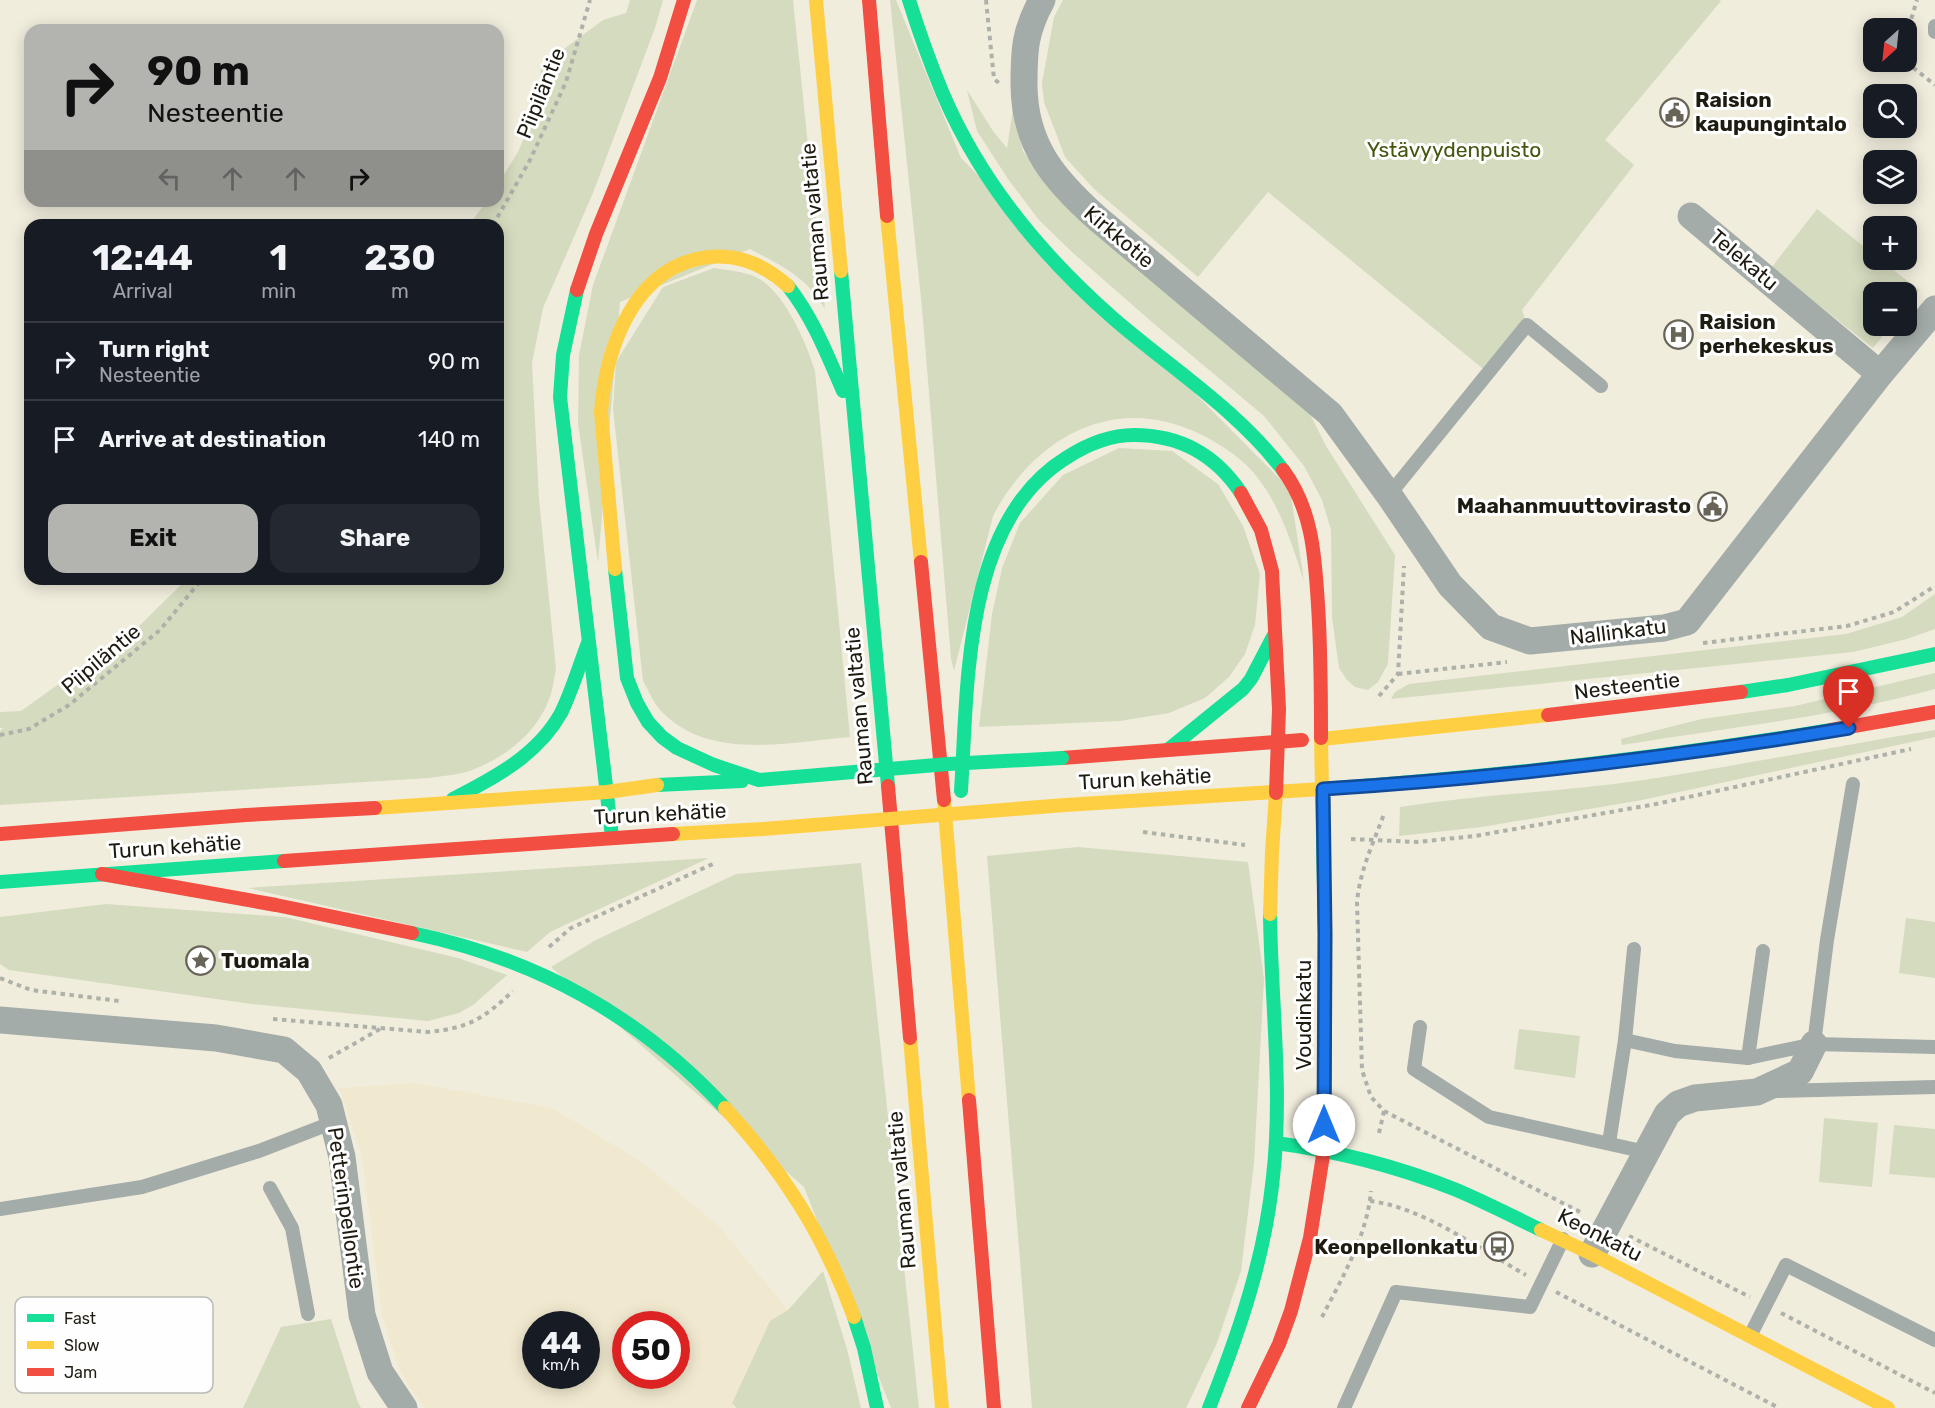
<!DOCTYPE html>
<html lang="en">
<head>
<meta charset="utf-8">
<style>
  body { margin:0; font-family:Rubik,sans-serif; background:#242831; color:#f1f3f6; height:100vh; display:flex; flex-direction:column; font-size:22px; white-space:nowrap }
  * { box-sizing:border-box; margin:0 }
  p { font-size:20px; color:#9ea1a6 }
  .icon { flex:none; width:33px; height:33px; fill:none; stroke:currentColor; stroke-width:2; stroke-linecap:round; stroke-linejoin:round }
  .map { position:relative; flex:1; overflow:hidden }
  .drawer { position:absolute; left:24px; top:219px; width:480px; height:366px; display:flex; flex-direction:column; background:#171b24; border-radius:18px; box-shadow:0 3px 15px #0003 }
  .drawer>* { flex:none }
  .top-card { position:absolute; left:24px; top:24px; width:480px; height:183px; border-radius:18px; box-shadow:0 3px 15px #0003; background:#b3b3af; color:#111; overflow:hidden }
  .needle { width:39px; rotate:207deg }
  .tools { position:absolute; left:1863px; top:18px; display:grid; gap:12px }
  .tools a { display:grid; place-items:center; width:54px; height:54px; border-radius:12px; background:#171b24; box-shadow:0 3px 15px #0003; font-size:30px }
  .speed { position:absolute; left:522px; top:1311px; display:flex; gap:12px; font-size:30px; font-weight:700; text-align:center }
  .speed>* { display:grid; place-content:center; width:78px; height:78px; border-radius:50%; background:#171b24; box-shadow:0 3px 15px #0003; line-height:1 }
  .speed small { font-size:15px; font-weight:400 }
  .speed .limit { border:9px solid #d22; background:#fff; color:#111 }
  .pin { position:absolute; display:grid; place-items:center; width:51px; height:51px; color:#fff; margin:-62px -26px; border-radius:50% 50% 50% 0; rotate:-45deg; box-shadow:0 0 6px #0007 }
  .pin .icon { rotate:45deg }
  .me { position:absolute; width:66px; margin:-33px; rotate:0deg; stroke-linejoin:round; filter:drop-shadow(0 0 4px #0008) }
  .turn { display:flex; align-items:center; gap:21px; height:126px; padding:0 24px; font-size:27px }
  .turn .icon { width:78px; height:78px; stroke-width:2.5 }
  .turn b { display:block; font-size:42px; line-height:51px }
  .lanes { display:flex; align-items:center; height:57px; padding:0 24px; background:#0003; justify-content:center; gap:30px; direction:ltr }
  .lanes .off { opacity:.35 }
  .eta { display:flex; justify-content:space-evenly; align-items:center; height:102px; text-align:center }
  .eta b { font-size:36px; font-weight:700; line-height:42px }
  .action { display:flex; gap:12px; margin-top:auto; padding:12px 24px }
  .action a { flex:1; height:69px; border-radius:18px; background:#b3b3af; color:#111; font-size:24px; font-weight:700; line-height:69px; text-align:center }
  .action a+a { background:#242831; color:#f1f3f6 }
  ul { padding:0; list-style:none }
  li { display:flex; align-items:center; gap:18px; height:78px; padding:0 24px; border-top:2px solid #363941 }
  li div { flex:1 }
  li b { display:block; font-size:22px }
  li em { font-style:normal }
  .map>svg:first-child { display:block }
  .built { fill:#f1e9cf; fill-rule:evenodd }
  .green { fill:#d5dbbe }
  .lines { fill:none; stroke-linecap:round; stroke-linejoin:round }
  .path { stroke:#aeb1a9; stroke-width:4; stroke-dasharray:4.5 4.5; stroke-linecap:butt }
  .lane { stroke:#a3aca8; stroke-width:14 }
  .street { stroke:#a3aca8; stroke-width:27 }
  .fast { stroke:#16e098; stroke-width:14 }
  .slow { stroke:#ffcf43; stroke-width:14 }
  .jam { stroke:#f24e42; stroke-width:14 }
  .fast-bridge { stroke:#16e098; stroke-width:14 }
  .slow-bridge { stroke:#ffcf43; stroke-width:14 }
  .route-casing { stroke:#114b97; stroke-width:15 }
  .route { stroke:#1a73e8; stroke-width:10 }
  .labels { text-anchor:middle; stroke-width:6; stroke-linejoin:round; paint-order:stroke }
  .street-label { font-size:21px; fill:#1e1b11; stroke:#fefefe }
  .poi-label { font-size:21px; font-weight:bold; fill:#1e1b11; stroke:#fefefe; text-anchor:start }
  .park-label { font-size:21px; fill:#44570e; stroke:#fefefe }
  .key { fill:#fefefe; stroke:#bbbab7; stroke-width:1.5 }
  .key-label { font-size:16px; fill:#1e1b11 }
</style>
</head>
<body>
<div class="map">
<svg width="1935" height="1408" viewBox="0 0 1935 1408">
  <rect width="100%" height="100%" fill="#f1eddd"/>
  <path class="built" d="M 415,1083 L 552,1108 L 639,1160 L 719,1226 L 788,1310 L 770,1321 L 732,1402 L 737,1408 L 424,1408 L 400,1372 L 382,1315 L 362,1157 L 339,1088 ZM 536,1324 L 586,1324 L 586,1376 L 536,1376 ZM 626,1324 L 676,1324 L 676,1376 L 626,1376 Z"/>
  <g class="green">
    <path d="M 630,0 L 663,0 L 655,28 L 593,193 L 543,308 L 532,363 L 539,499 L 556,669 C 554,678 553,688 550,697 C 537,734 503,760 466,772 C 454,775 441,776 429,778 L 0,805 L 0,731 L 3,728 L 0,728 L 0,712 L 21,711 L 137,628 L 187,579 L 498,579 L 498,225 L 469,225 L 487,201 L 498,201 L 498,184 L 518,152 L 539,102 L 541,66 L 603,20 L 626,13 Z"/>
    <path d="M 697,0 L 793,0 L 825,309 C 805,275 783,267 750,249 L 620,302 L 598,563 L 578,423 L 579,355 L 593,285 Z"/>
    <path d="M 890,0 L 896,0 L 961,158 L 1290,489 L 1304,581 C 1291,542 1280,503 1252,471 C 1239,456 1218,443 1200,434 C 1115,392 1034,437 993,516 L 954,671 L 951,659 L 922,308 Z"/>
    <path d="M 1063,0 L 1719,0 L 1721,1 L 1605,140 L 1634,165 L 1522,310 L 1527,325 L 1488,373 L 1268,192 L 1198,277 L 1094,189 L 1065,157 L 1044,102 L 1042,83 L 1054,17 Z"/>
    <path d="M 967,90 L 993,131 L 1007,148 L 1013,109 L 1023,151 L 1040,175 L 1306,406 L 1326,446 L 1395,555 L 1388,664 L 1378,682 L 1368,690 L 1355,687 L 1347,680 L 1339,668 L 1332,617 L 1331,530 L 1322,500 L 1304,466 L 1264,416 L 1153,323 L 1073,253 L 1039,220 L 1008,179 L 977,131 Z"/>
    <path d="M 1817,209 L 1873,254 L 1874,260 L 1881,260 L 1919,290 L 1907,306 L 1906,292 L 1874,292 L 1874,326 L 1891,326 L 1873,348 L 1771,268 Z"/>
    <path d="M 714,268 C 726,270 739,271 751,275 C 782,285 806,342 815,371 L 850,737 C 790,742 711,761 663,713 C 654,705 649,691 643,681 L 613,409 L 616,362 L 663,287 Z"/>
    <path d="M 1119,448 L 1172,451 L 1218,484 L 1243,526 L 1260,574 L 1255,625 L 1245,654 L 1229,677 L 1205,698 L 1169,713 L 1120,721 L 979,727 L 992,614 L 1002,568 L 1020,523 L 1063,475 Z"/>
    <path d="M 1935,594 L 1935,629 L 1907,639 L 1853,652 L 1391,699 L 1395,692 L 1409,684 L 1846,634 L 1902,617 Z"/>
    <path d="M 1935,673 L 1935,689 C 1833,717 1726,728 1622,745 L 1621,739 L 1702,719 L 1795,706 Z"/>
    <path d="M 1935,730 L 1935,737 L 1642,800 L 1482,827 L 1399,836 L 1400,807 C 1481,794 1563,792 1644,780 C 1741,765 1838,746 1935,730 Z"/>
    <path d="M 1078,847 L 1248,862 L 1264,979 L 1254,1163 L 1241,1271 L 1217,1343 L 1186,1408 L 1032,1408 L 987,856 Z"/>
    <path d="M 709,858 L 550,932 L 527,952 L 248,888 Z"/>
    <path d="M 861,863 L 919,1408 L 891,1408 L 804,1187 L 551,967 L 596,940 L 736,874 Z"/>
    <path d="M 106,904 L 285,917 L 458,958 L 507,975 L 473,1005 L 459,1013 L 428,1021 L 252,1004 L 9,970 L 0,964 L 0,917 Z"/>
    <path d="M 1906,918 L 1935,922 L 1935,978 L 1899,973 Z"/>
    <path d="M 1519,1029 L 1580,1036 L 1575,1078 L 1514,1069 Z"/>
    <path d="M 1824,1118 L 1878,1123 L 1872,1187 L 1819,1182 Z"/>
    <path d="M 1894,1125 L 1935,1129 L 1935,1178 L 1889,1174 Z"/>
    <path d="M 823,1271 L 847,1349 L 861,1408 L 737,1408 L 732,1403 L 770,1321 L 788,1310 Z"/>
    <path d="M 331,1319 L 357,1400 L 361,1408 L 243,1408 L 281,1327 Z"/>
  </g>
  <g class="lines">
    <g class="path">
      <path d="M 986,0 L 994,79 L 999,83"/>
      <path d="M 1906,36 L 1917,0"/>
      <path d="M 1906,62 L 1935,85"/>
      <path d="M 493,225 L 530,160 L 566,82 L 590,0"/>
      <path d="M 1703,643 L 1847,626 L 1894,612 L 1935,586"/>
      <path d="M 1398,674 L 1507,662"/>
      <path d="M 1379,696 L 1398,674 L 1404,566"/>
      <path d="M 0,735 L 29,729 L 69,705 L 160,630 L 202,579"/>
      <path d="M 1143,832 L 1245,845"/>
      <path d="M 1351,839 L 1417,842 L 1475,836 L 1656,804 L 1911,749"/>
      <path d="M 549,947 L 571,928 L 715,863"/>
      <path d="M 0,978 L 31,990 L 119,1001"/>
      <path d="M 273,1019 L 428,1032 C 469,1028 483,1019 513,991"/>
      <path d="M 329,1058 L 380,1029"/>
      <path d="M 1384,1111 L 1584,1214"/>
      <path d="M 1379,1133 L 1384,1111 L 1371,1097 L 1362,1070 L 1357,902 C 1360,870 1373,844 1384,814"/>
      <path d="M 1370,1201 C 1422,1207 1480,1249 1526,1275"/>
      <path d="M 1629,1236 L 1750,1297"/>
      <path d="M 1556,1292 L 1779,1408"/>
      <path d="M 1781,1313 L 1935,1393"/>
      <path d="M 1322,1317 C 1342,1278 1367,1236 1371,1191"/>
    </g>
    <g class="lane">
      <path d="M 1935,26 L 1935,32"/>
      <path d="M 1389,495 L 1527,325 L 1601,386"/>
      <path d="M 1420,1027 L 1414,1069 L 1489,1117 L 1646,1152"/>
      <path d="M 1625,1040 L 1675,1051 L 1748,1058 L 1763,951"/>
      <path d="M 1814,1044 L 1827,940 L 1853,784"/>
      <path d="M 1748,1058 L 1814,1044 L 1935,1047"/>
      <path d="M 1775,1091 L 1935,1087"/>
      <path d="M 1609,1143 L 1625,1040 L 1634,949"/>
      <path d="M 270,1188 L 292,1228 L 308,1314"/>
      <path d="M 0,1209 L 142,1187 L 259,1151 L 334,1122"/>
      <path d="M 1750,1336 L 1786,1265 L 1935,1340"/>
      <path d="M 1344,1408 L 1396,1292 L 1530,1307 L 1563,1239"/>
    </g>
    <g class="street">
      <path d="M 1042,0 C 1025,31 1024,49 1024,84 C 1024,145 1054,180 1098,219 L 1330,414 L 1389,495 L 1450,585 L 1491,627 L 1530,641 L 1664,628 L 1687,622 L 1880,374 L 1935,309"/>
      <path d="M 1691,216 L 1880,374"/>
      <path d="M 0,1020 L 216,1038 L 284,1050 L 309,1071 L 329,1105 L 342,1157 L 362,1315 L 380,1372 L 404,1408"/>
      <path d="M 1592,1254 L 1667,1114 L 1678,1104 L 1695,1098 L 1757,1092 L 1800,1072 L 1814,1044"/>
    </g>
    <g class="fast">
      <path d="M 909,0 C 919,32 930,63 943,94 C 981,183 1042,256 1114,319 C 1172,369 1236,409 1283,470"/>
      <path d="M 841,271 L 888,786"/>
      <path d="M 788,286 C 813,318 827,354 843,391"/>
      <path d="M 577,290 L 563,355 L 560,397 L 612,837"/>
      <path d="M 615,569 L 627,678 L 637,703 L 648,722 L 662,737 L 677,748 L 714,765 L 759,780"/>
      <path d="M 1741,692 L 1788,685 L 1935,654"/>
      <path d="M 1169,749 L 1243,689 L 1251,679 L 1275,633"/>
      <path d="M 657,785 L 742,781"/>
      <path d="M 1322,789 L 1325,934 L 1325,1036"/>
      <path d="M 1322,789 C 1493,777 1662,758 1831,730"/>
      <path d="M 961,791 C 968,684 963,522 1066,458 C 1086,445 1110,435 1134,435 C 1179,435 1215,454 1241,493"/>
      <path d="M 453,799 C 494,778 538,755 561,713 C 572,691 579,666 588,643"/>
      <path d="M 0,882 L 284,861"/>
      <path d="M 412,933 C 536,959 639,1015 725,1108"/>
      <path d="M 1276,1143 C 1337,1151 1396,1166 1454,1189 C 1483,1201 1512,1216 1541,1230"/>
      <path d="M 854,1317 L 864,1348 L 877,1408"/>
      <path d="M 1209,1408 C 1239,1333 1265,1257 1273,1177 C 1283,1090 1271,1001 1270,914"/>
    </g>
    <g class="slow">
      <path d="M 816,0 L 841,271"/>
      <path d="M 887,216 L 921,562"/>
      <path d="M 615,569 L 601,412 C 606,348 634,265 709,257 C 739,254 766,266 788,286"/>
      <path d="M 1322,739 L 1548,715"/>
      <path d="M 944,800 L 969,1100"/>
      <path d="M 1065,805 L 1322,789 L 1321,738"/>
      <path d="M 375,808 L 607,792 L 657,785"/>
      <path d="M 673,834 L 763,829"/>
      <path d="M 1270,914 L 1272,852 L 1276,793"/>
      <path d="M 910,1038 L 942,1408"/>
      <path d="M 725,1108 C 784,1172 824,1236 854,1317"/>
      <path d="M 1541,1230 L 1592,1254 L 1888,1408"/>
    </g>
    <g class="jam">
      <path d="M 869,0 L 887,216"/>
      <path d="M 577,290 L 596,234 L 660,78 L 684,0"/>
      <path d="M 1283,470 C 1313,510 1315,558 1318,605 C 1321,649 1321,694 1321,738"/>
      <path d="M 1241,493 L 1261,530 L 1272,571 L 1279,709 L 1276,793"/>
      <path d="M 921,562 L 944,800"/>
      <path d="M 1548,715 L 1741,692"/>
      <path d="M 1831,730 L 1935,712"/>
      <path d="M 1062,758 L 1302,740"/>
      <path d="M 888,786 L 910,1038"/>
      <path d="M 0,834 L 246,815 L 375,808"/>
      <path d="M 284,861 L 673,834"/>
      <path d="M 102,874 L 276,905 L 412,933"/>
      <path d="M 969,1100 L 994,1408"/>
      <path d="M 1248,1408 L 1279,1344 L 1291,1311 L 1310,1238 L 1324,1149 L 1325,1036"/>
    </g>
    <path class="fast-bridge" d="M 759,780 L 948,764 L 1062,758"/>
    <path class="slow-bridge" d="M 763,829 L 1065,805"/>
  </g>
  <g class="lines">
    <defs>
      <path id="route" d="M 1324,1125 L 1325,934 L 1323,789 C 1499,778 1675,757 1849,728"/>
    </defs>
    <use href="#route" class="route-casing"/>
    <use href="#route" class="route"/>
  </g>
  <defs>
    <symbol id="civic-ring" viewBox="-11 -11 22 22"><circle r="9.5" fill="#fefefe" stroke="#686458" stroke-width="1.5"/><path d="M-.6-6.5H3V-4.5H.6V-3L4-1V1h2V6H-6V1h2V-1L-.6-3ZM-1.2 2.5V6h2.4V2.5Z" fill="#686458"/></symbol>
    <symbol id="hospital-ring" viewBox="-11 -11 22 22"><circle r="9.5" fill="#fefefe" stroke="#686458" stroke-width="1.5"/><path d="M-5-5h3v3.5h4V-5h3V5h-3V1.5h-4V5h-3Z" fill="#686458"/></symbol>
    <symbol id="sight-ring" viewBox="-11 -11 22 22"><circle r="9.5" fill="#fefefe" stroke="#686458" stroke-width="1.5"/><path d="M0-6L1.8-2.2L6-1.7L2.9 1.2L3.7 5.4L0 3.3L-3.7 5.4L-2.9 1.2L-6-1.7L-1.8-2.2Z" fill="#686458"/></symbol>
    <symbol id="bus-ring" viewBox="-11 -11 22 22"><circle r="9.5" fill="#fefefe" stroke="#686458" stroke-width="1.5"/><path d="M-5-6H5V4H4V6H2V4H-2V6H-4V4H-5ZM-3.5-4V0h7V-4ZM-3.5 1.2v1.5H-2V1.2ZM2 1.2v1.5H3.5V1.2Z" fill="#686458"/></symbol>
  </defs>
  <g fill-rule="evenodd">
    <use href="#civic-ring" x="1658" y="96" width="33" height="33"/>
    <use href="#hospital-ring" x="1662" y="318" width="33" height="33"/>
    <use href="#civic-ring" x="1696" y="490" width="33" height="33"/>
    <use href="#sight-ring" x="184" y="944" width="33" height="33"/>
    <use href="#bus-ring" x="1482" y="1230" width="33" height="33"/>
  </g>
  <g class="labels">
    <g class="street-label">
      <text transform="translate(541 93) rotate(-68)" y="7">Piipiläntie</text>
      <text transform="translate(815 222) rotate(-95)" y="7">Rauman valtatie</text>
      <text transform="translate(1119 237) rotate(40)" y="7">Kirkkotie</text>
      <text transform="translate(1744 260) rotate(40)" y="7">Telekatu</text>
      <text transform="translate(1618 632) rotate(-7)" y="7">Nallinkatu</text>
      <text transform="translate(101 659) rotate(-40)" y="7">Piipiläntie</text>
      <text transform="translate(1627 686) rotate(-7)" y="7">Nesteentie</text>
      <text transform="translate(859 706) rotate(-95)" y="7">Rauman valtatie</text>
      <text transform="translate(1145 779) rotate(-3)" y="7">Turun kehätie</text>
      <text transform="translate(660 814) rotate(-3)" y="7">Turun kehätie</text>
      <text transform="translate(175 847) rotate(-4)" y="7">Turun kehätie</text>
      <text transform="translate(1304 1015) rotate(-90)" y="7">Voudinkatu</text>
      <text transform="translate(902 1190) rotate(-95)" y="7">Rauman valtatie</text>
      <text transform="translate(346 1208) rotate(82)" y="7">Petterinpellontie</text>
      <text transform="translate(1600 1235) rotate(27)" y="7">Keonkatu</text>
    </g>
    <g class="poi-label">
      <text x="1695" y="107">Raision<tspan x="1695" dy="24">kaupungintalo</tspan></text>
      <text x="1699" y="329">Raision<tspan x="1699" dy="24">perhekeskus</tspan></text>
      <text x="1691" y="513" text-anchor="end">Maahanmuuttovirasto</text>
      <text x="221" y="968">Tuomala</text>
      <text x="1478" y="1254" text-anchor="end">Keonpellonkatu</text>
    </g>
    <g class="park-label">
      <text x="1454" y="157">Ystävyydenpuisto</text>
    </g>
  </g>
  <rect x="15" y="1297" width="198" height="96" rx="9" class="key"/>
  <rect x="27" y="1314" width="27" height="8" fill="#16e098"/>
  <rect x="27" y="1341" width="27" height="8" fill="#ffcf43"/>
  <rect x="27" y="1368" width="27" height="8" fill="#f24e42"/>
  <g class="key-label">
    <text x="64" y="1324">Fast</text>
    <text x="64" y="1351">Slow</text>
    <text x="64" y="1378">Jam</text>
  </g>
</svg>
<div class="tools">
<a><svg class="needle" viewBox="-14 -14 28 28"><path d="M0-13l5 13h-10z" fill="#e53935"/><path d="M0 13l5-13h-10z" fill="#9ea1a6"/></svg></a>
<a><svg class="icon" aria-label="search" viewBox="0 0 24 24"><circle cx="10" cy="10" r="6"/><path d="M15 15l6 6"/></svg></a>
<a><svg class="icon" aria-label="layers" viewBox="0 0 24 24"><path d="M12 4l9 5-9 5-9-5zM3 14l9 5 9-5"/></svg></a>
<a>+</a>
<a>−</a>
</div>
<div class="speed"><div>44<small>km/h</small></div><div class="limit">50</div></div>
<div class="pin" style="left:1849px;top:728px;background:#d93025"><svg class="icon" aria-label="arrive" viewBox="0 0 24 24"><path d="M6 21V4h12l-3 4 3 4H6"/></svg></div>
<svg class="me" style="left:1324px;top:1125px" viewBox="-20 -20 40 40"><circle r="19" fill="#fff"/><path d="M0-13L10 11 0 6-10 11z" fill="#1a73e8"/></svg>
<div class="top-card">
<div class="turn"><svg class="icon" aria-label="right" viewBox="0 0 24 24"><path d="M7 20v-9h11M14 6l5 5-5 5"/></svg><div><b>90 m</b>Nesteentie</div></div>
<div class="lanes"><svg class="icon off" aria-label="left" viewBox="0 0 24 24"><path d="M17 20v-9H6M10 6l-5 5 5 5"/></svg><svg class="icon off" aria-label="ahead" viewBox="0 0 24 24"><path d="M12 20V5M6 11l6-6 6 6"/></svg><svg class="icon off" aria-label="ahead" viewBox="0 0 24 24"><path d="M12 20V5M6 11l6-6 6 6"/></svg><svg class="icon" aria-label="right" viewBox="0 0 24 24"><path d="M7 20v-9h11M14 6l5 5-5 5"/></svg></div>
</div>
<section class="drawer">
<div class="eta">
<div><b>12:44</b><p>Arrival</p></div>
<div><b>1</b><p>min</p></div>
<div><b>230</b><p>m</p></div>
</div>
<ul>
<li><svg class="icon" aria-label="right" viewBox="0 0 24 24"><path d="M7 20v-9h11M14 6l5 5-5 5"/></svg><div><b>Turn right</b><p>Nesteentie</p></div><em>90 m</em></li>
<li><svg class="icon" aria-label="arrive" viewBox="0 0 24 24"><path d="M6 21V4h12l-3 4 3 4H6"/></svg><div><b>Arrive at destination</b></div><em>140 m</em></li>
</ul>
<div class="action"><a>Exit</a><a>Share</a></div>
</section>
</div>
</body>
</html>
